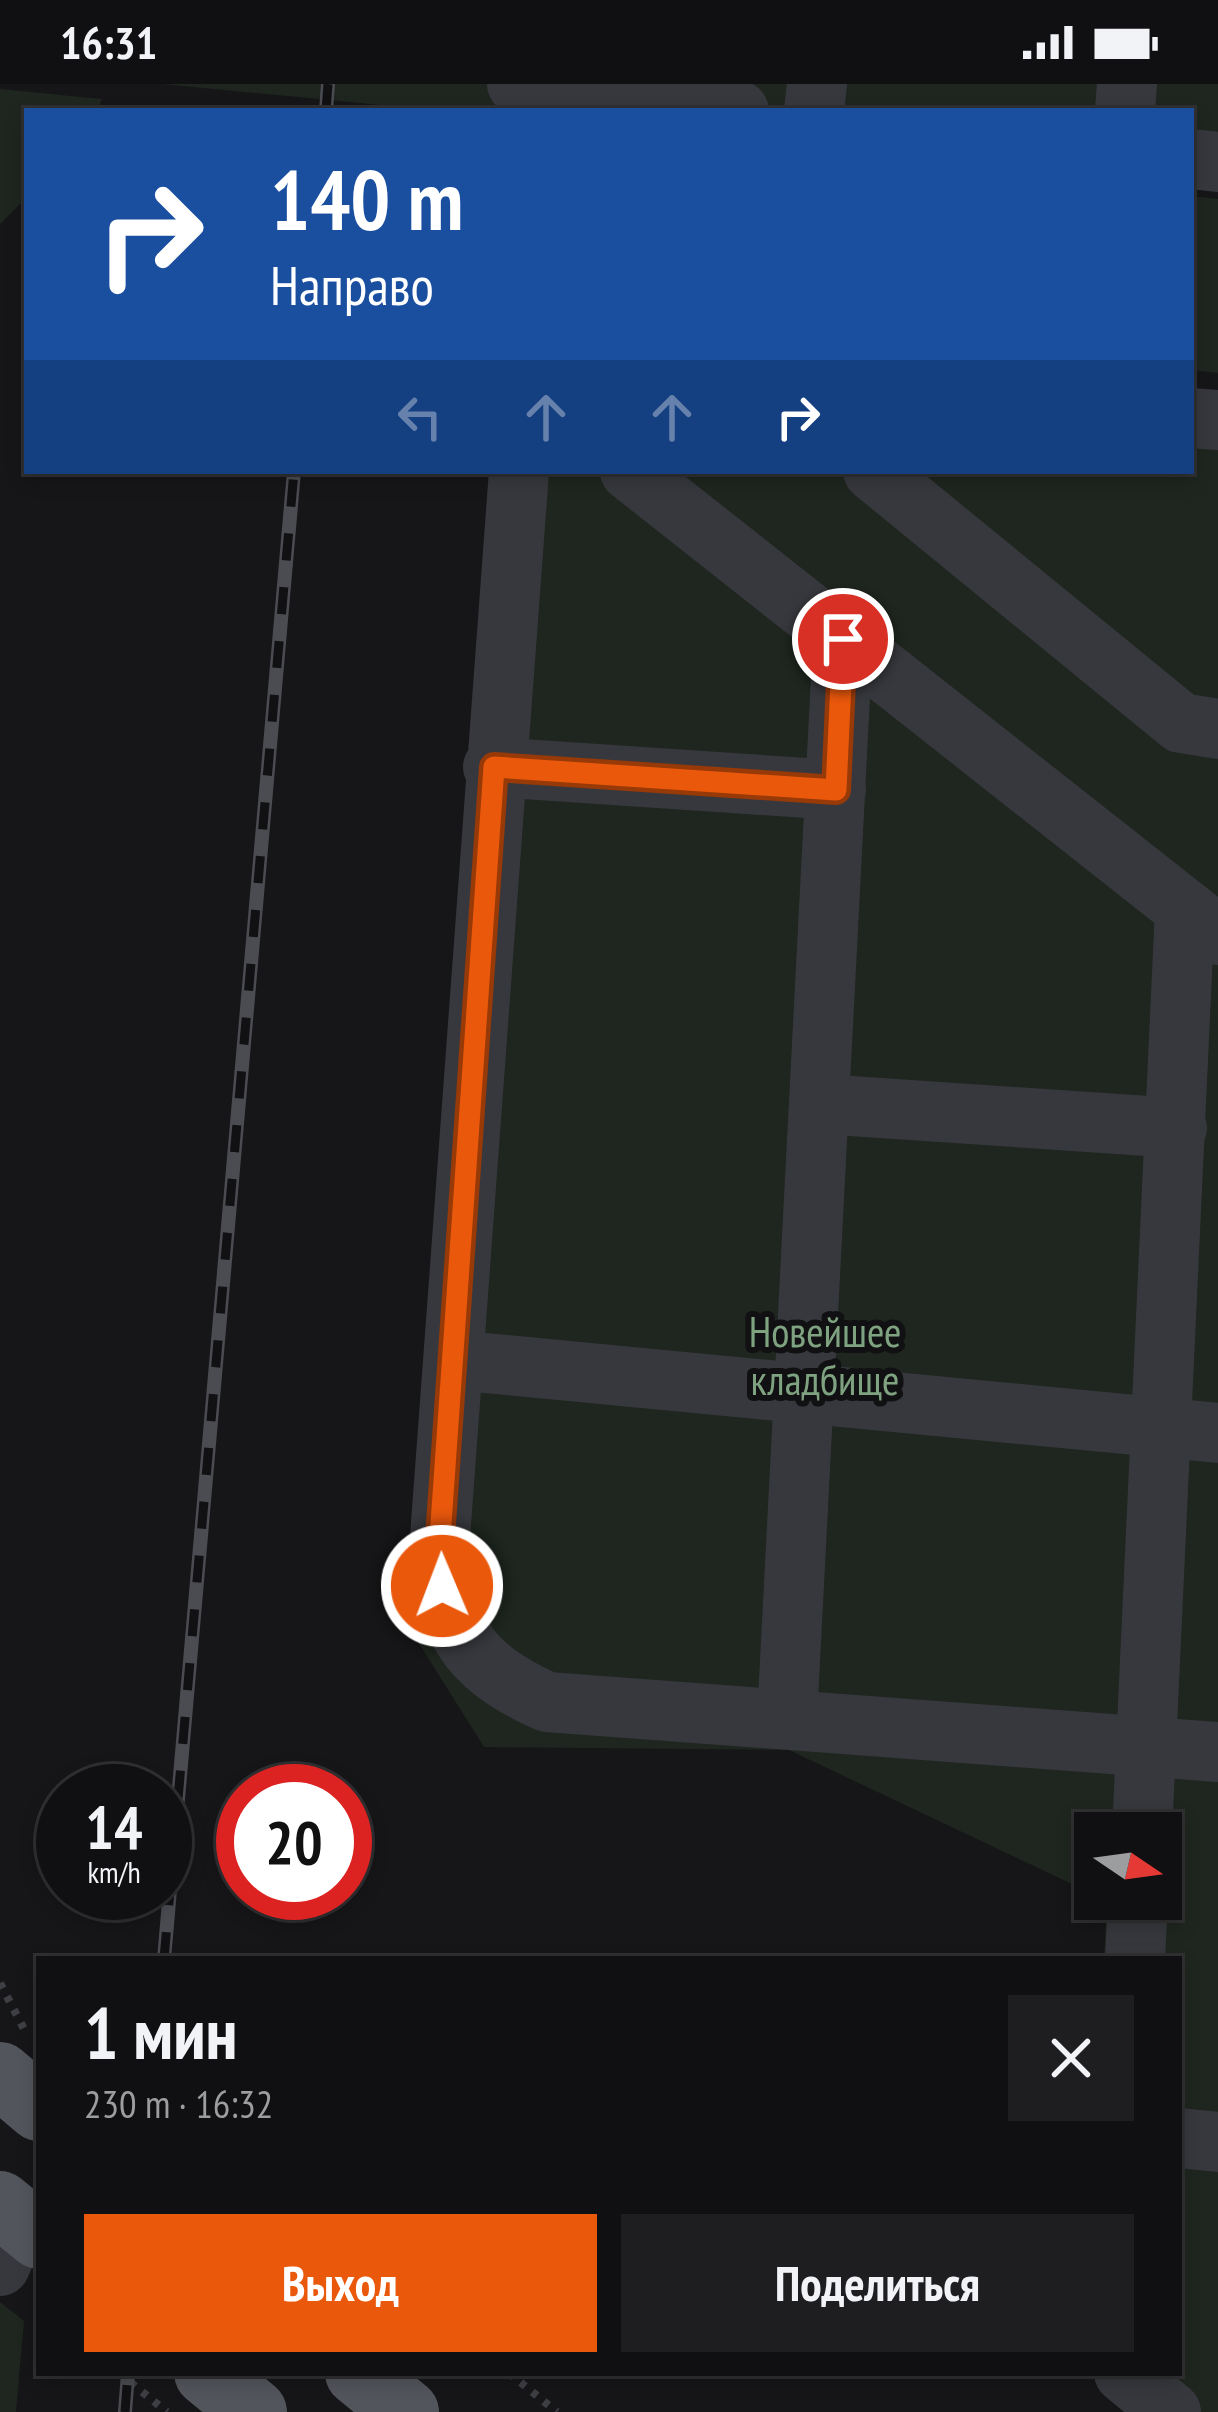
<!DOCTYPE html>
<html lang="ru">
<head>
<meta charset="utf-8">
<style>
  body { margin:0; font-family:"PT Sans Narrow",sans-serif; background:#1e1e20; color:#f1f3f6; height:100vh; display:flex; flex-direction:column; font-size:45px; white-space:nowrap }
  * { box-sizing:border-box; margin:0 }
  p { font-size:39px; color:#9c9d9f }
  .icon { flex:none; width:66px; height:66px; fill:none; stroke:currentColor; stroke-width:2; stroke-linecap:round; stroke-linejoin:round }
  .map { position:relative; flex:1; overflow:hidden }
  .side { position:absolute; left:36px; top:1872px; width:1146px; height:420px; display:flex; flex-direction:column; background:#101012; border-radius:0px; box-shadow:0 6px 18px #0003,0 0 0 3px #303032 }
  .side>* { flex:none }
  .guide { position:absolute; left:24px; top:24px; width:1170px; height:366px; border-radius:0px; box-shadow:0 6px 18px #0003,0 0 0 3px #303032; background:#1a4fa0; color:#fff; overflow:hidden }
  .needle { width:78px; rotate:103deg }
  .fabs { position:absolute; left:1074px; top:1728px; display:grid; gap:24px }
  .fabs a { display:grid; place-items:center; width:108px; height:108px; border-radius:0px; background:#101012; box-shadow:0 6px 18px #0003,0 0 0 3px #303032; font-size:60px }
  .speed { position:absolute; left:36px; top:1680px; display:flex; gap:24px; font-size:60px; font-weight:700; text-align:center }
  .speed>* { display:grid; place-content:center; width:156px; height:156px; border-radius:50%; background:#101012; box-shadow:0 6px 18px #0003,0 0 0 3px #303032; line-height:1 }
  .speed small { font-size:30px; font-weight:400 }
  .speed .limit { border:18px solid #d22; background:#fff; color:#111 }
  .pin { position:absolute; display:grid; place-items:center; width:102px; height:102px; color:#fff; margin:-51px; border:6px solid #fff; border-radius:50%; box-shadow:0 3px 12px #0007 }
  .me { position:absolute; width:132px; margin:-66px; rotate:359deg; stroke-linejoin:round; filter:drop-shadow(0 0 9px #0008) }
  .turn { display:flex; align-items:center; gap:42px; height:252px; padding:0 48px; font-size:54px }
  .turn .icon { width:156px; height:156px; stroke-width:2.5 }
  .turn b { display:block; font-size:84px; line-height:102px }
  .lanes { display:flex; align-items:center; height:114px; padding:0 48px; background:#0003; justify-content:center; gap:60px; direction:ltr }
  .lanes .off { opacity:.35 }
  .round { display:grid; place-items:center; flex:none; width:126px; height:126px; border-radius:0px; background:#1e1e20 }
  .summary { display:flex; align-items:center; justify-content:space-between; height:204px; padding:0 48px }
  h1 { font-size:72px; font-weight:700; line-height:90px }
  .button { display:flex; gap:24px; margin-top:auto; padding:24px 48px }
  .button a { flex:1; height:138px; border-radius:0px; background:#ea580c; color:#fff; font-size:48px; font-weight:700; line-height:138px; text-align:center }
  .button a+a { background:#1e1e20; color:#f1f3f6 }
  .status { display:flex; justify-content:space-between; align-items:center; height:84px; padding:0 60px; background:#101012; direction:ltr }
  .status svg { height:33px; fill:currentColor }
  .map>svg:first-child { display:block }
  .green { fill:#1e261f }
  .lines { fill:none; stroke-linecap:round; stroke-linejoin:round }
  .path { stroke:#3d3f44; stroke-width:8; stroke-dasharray:6 9; stroke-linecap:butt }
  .minor { stroke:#37383d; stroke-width:60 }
  .major { stroke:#53555c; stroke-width:66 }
  .rail-casing { stroke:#4a4c52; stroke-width:14 }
  .rail { stroke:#111113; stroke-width:9; stroke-dasharray:27; stroke-linecap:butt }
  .route-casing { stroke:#983908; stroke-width:30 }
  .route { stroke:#ea580c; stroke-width:21 }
  .labels { text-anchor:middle; stroke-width:12; stroke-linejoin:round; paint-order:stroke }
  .park-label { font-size:42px; fill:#7fa381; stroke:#111113 }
</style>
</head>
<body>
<div class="status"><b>16:31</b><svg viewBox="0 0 49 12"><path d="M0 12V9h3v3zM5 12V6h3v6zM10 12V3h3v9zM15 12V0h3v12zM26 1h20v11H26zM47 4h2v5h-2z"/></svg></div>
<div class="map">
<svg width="1218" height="2328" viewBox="0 0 1218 2328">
  <rect width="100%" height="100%" fill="#161618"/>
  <g class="green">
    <path d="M 162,0 L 1218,0 L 1218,107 L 1191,104 L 1191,27 L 442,27 Z"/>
    <path d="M 0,5 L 102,15 L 97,27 L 27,27 L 27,113 L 0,140 Z"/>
    <path d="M 1191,112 L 1218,115 L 1218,289 L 1191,286 Z"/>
    <path d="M 1191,334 L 1218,336 L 1218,2328 L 1131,2328 L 1099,2289 L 1179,2289 L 1179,1875 L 1104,1875 L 1107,1818 L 1102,1815 L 1161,1815 L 1161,1749 L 1095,1749 L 1095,1811 L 789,1666 L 484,1663 L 408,1542 L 503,387 L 1191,387 Z"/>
    <path d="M 0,2218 L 24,2237 L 16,2328 L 0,2328 Z"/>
  </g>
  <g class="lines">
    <g class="path">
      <path d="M 0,1899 L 24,1945"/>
      <path d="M 119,2289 L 167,2328"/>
      <path d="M 509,2289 L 557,2328"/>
    </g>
    <g class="minor">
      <path d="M 517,0 L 739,27"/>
      <path d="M 814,27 L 817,0"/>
      <path d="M 1125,27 L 1127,0"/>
      <path d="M 1191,75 L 1218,78"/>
      <path d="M 1191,334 L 1218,336"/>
      <path d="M 519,387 L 440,1453 C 444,1542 463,1580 547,1618 L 1218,1668"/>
      <path d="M 630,387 L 1218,851"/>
      <path d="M 873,387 L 1181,639 L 1218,645"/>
      <path d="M 493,683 L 836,706"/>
      <path d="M 821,1020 L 1177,1044"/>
      <path d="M 455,1276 L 1218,1349"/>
      <path d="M 787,1635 L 843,555"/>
      <path d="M 1142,1749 L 1185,825"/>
      <path d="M 1135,1875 L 1138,1815"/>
      <path d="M 1179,2054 L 1218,2058"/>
      <path d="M 0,2182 L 20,2136"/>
      <path d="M 1124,2289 L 1171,2328"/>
    </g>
    <g class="major">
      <path d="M 0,1991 L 39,2024"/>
      <path d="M 0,2120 L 39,2152"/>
      <path d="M 207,2289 L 254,2328"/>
      <path d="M 358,2289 L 406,2328"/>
    </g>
    <defs>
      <g id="rail">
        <path d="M 326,27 L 328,0"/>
        <path d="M 164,1875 L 294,387"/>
        <path d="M 125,2328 L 128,2289"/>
      </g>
    </defs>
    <use href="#rail" class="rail-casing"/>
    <use href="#rail" class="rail"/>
  </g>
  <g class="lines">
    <defs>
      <path id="route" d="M 442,1502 L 440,1454 L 494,683 L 836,706 L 843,555"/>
    </defs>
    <use href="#route" class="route-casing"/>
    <use href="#route" class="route"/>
  </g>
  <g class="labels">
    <g class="park-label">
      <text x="825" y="1263">Новейшее<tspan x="825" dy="48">кладбище</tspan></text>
    </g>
  </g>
</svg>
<div class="fabs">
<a><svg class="needle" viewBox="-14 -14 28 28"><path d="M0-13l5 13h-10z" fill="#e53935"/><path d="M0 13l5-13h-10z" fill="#9c9d9f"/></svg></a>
</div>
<div class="speed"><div>14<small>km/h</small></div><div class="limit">20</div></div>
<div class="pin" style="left:843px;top:555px;background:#d93025"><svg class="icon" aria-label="arrive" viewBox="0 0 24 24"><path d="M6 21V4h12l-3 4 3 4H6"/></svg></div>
<svg class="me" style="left:442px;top:1502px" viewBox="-20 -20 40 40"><circle r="17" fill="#ea580c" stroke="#fff" stroke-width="3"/><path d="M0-11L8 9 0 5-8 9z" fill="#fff"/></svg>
<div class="guide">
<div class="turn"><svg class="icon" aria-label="right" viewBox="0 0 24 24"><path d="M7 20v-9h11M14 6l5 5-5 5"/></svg><div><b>140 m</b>Направо</div></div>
<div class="lanes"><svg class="icon off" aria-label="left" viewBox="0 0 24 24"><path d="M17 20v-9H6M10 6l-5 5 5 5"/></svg><svg class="icon off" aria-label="ahead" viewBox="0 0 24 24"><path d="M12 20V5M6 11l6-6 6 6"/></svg><svg class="icon off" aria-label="ahead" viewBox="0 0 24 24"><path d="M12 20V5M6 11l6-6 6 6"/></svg><svg class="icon" aria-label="right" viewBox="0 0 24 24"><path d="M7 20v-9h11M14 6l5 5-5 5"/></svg></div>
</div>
<section class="side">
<div class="summary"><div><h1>1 мин</h1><p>230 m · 16:32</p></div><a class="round"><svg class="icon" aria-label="close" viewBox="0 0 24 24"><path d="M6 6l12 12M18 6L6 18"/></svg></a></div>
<div class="button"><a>Выход</a><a>Поделиться</a></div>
</section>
</div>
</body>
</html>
